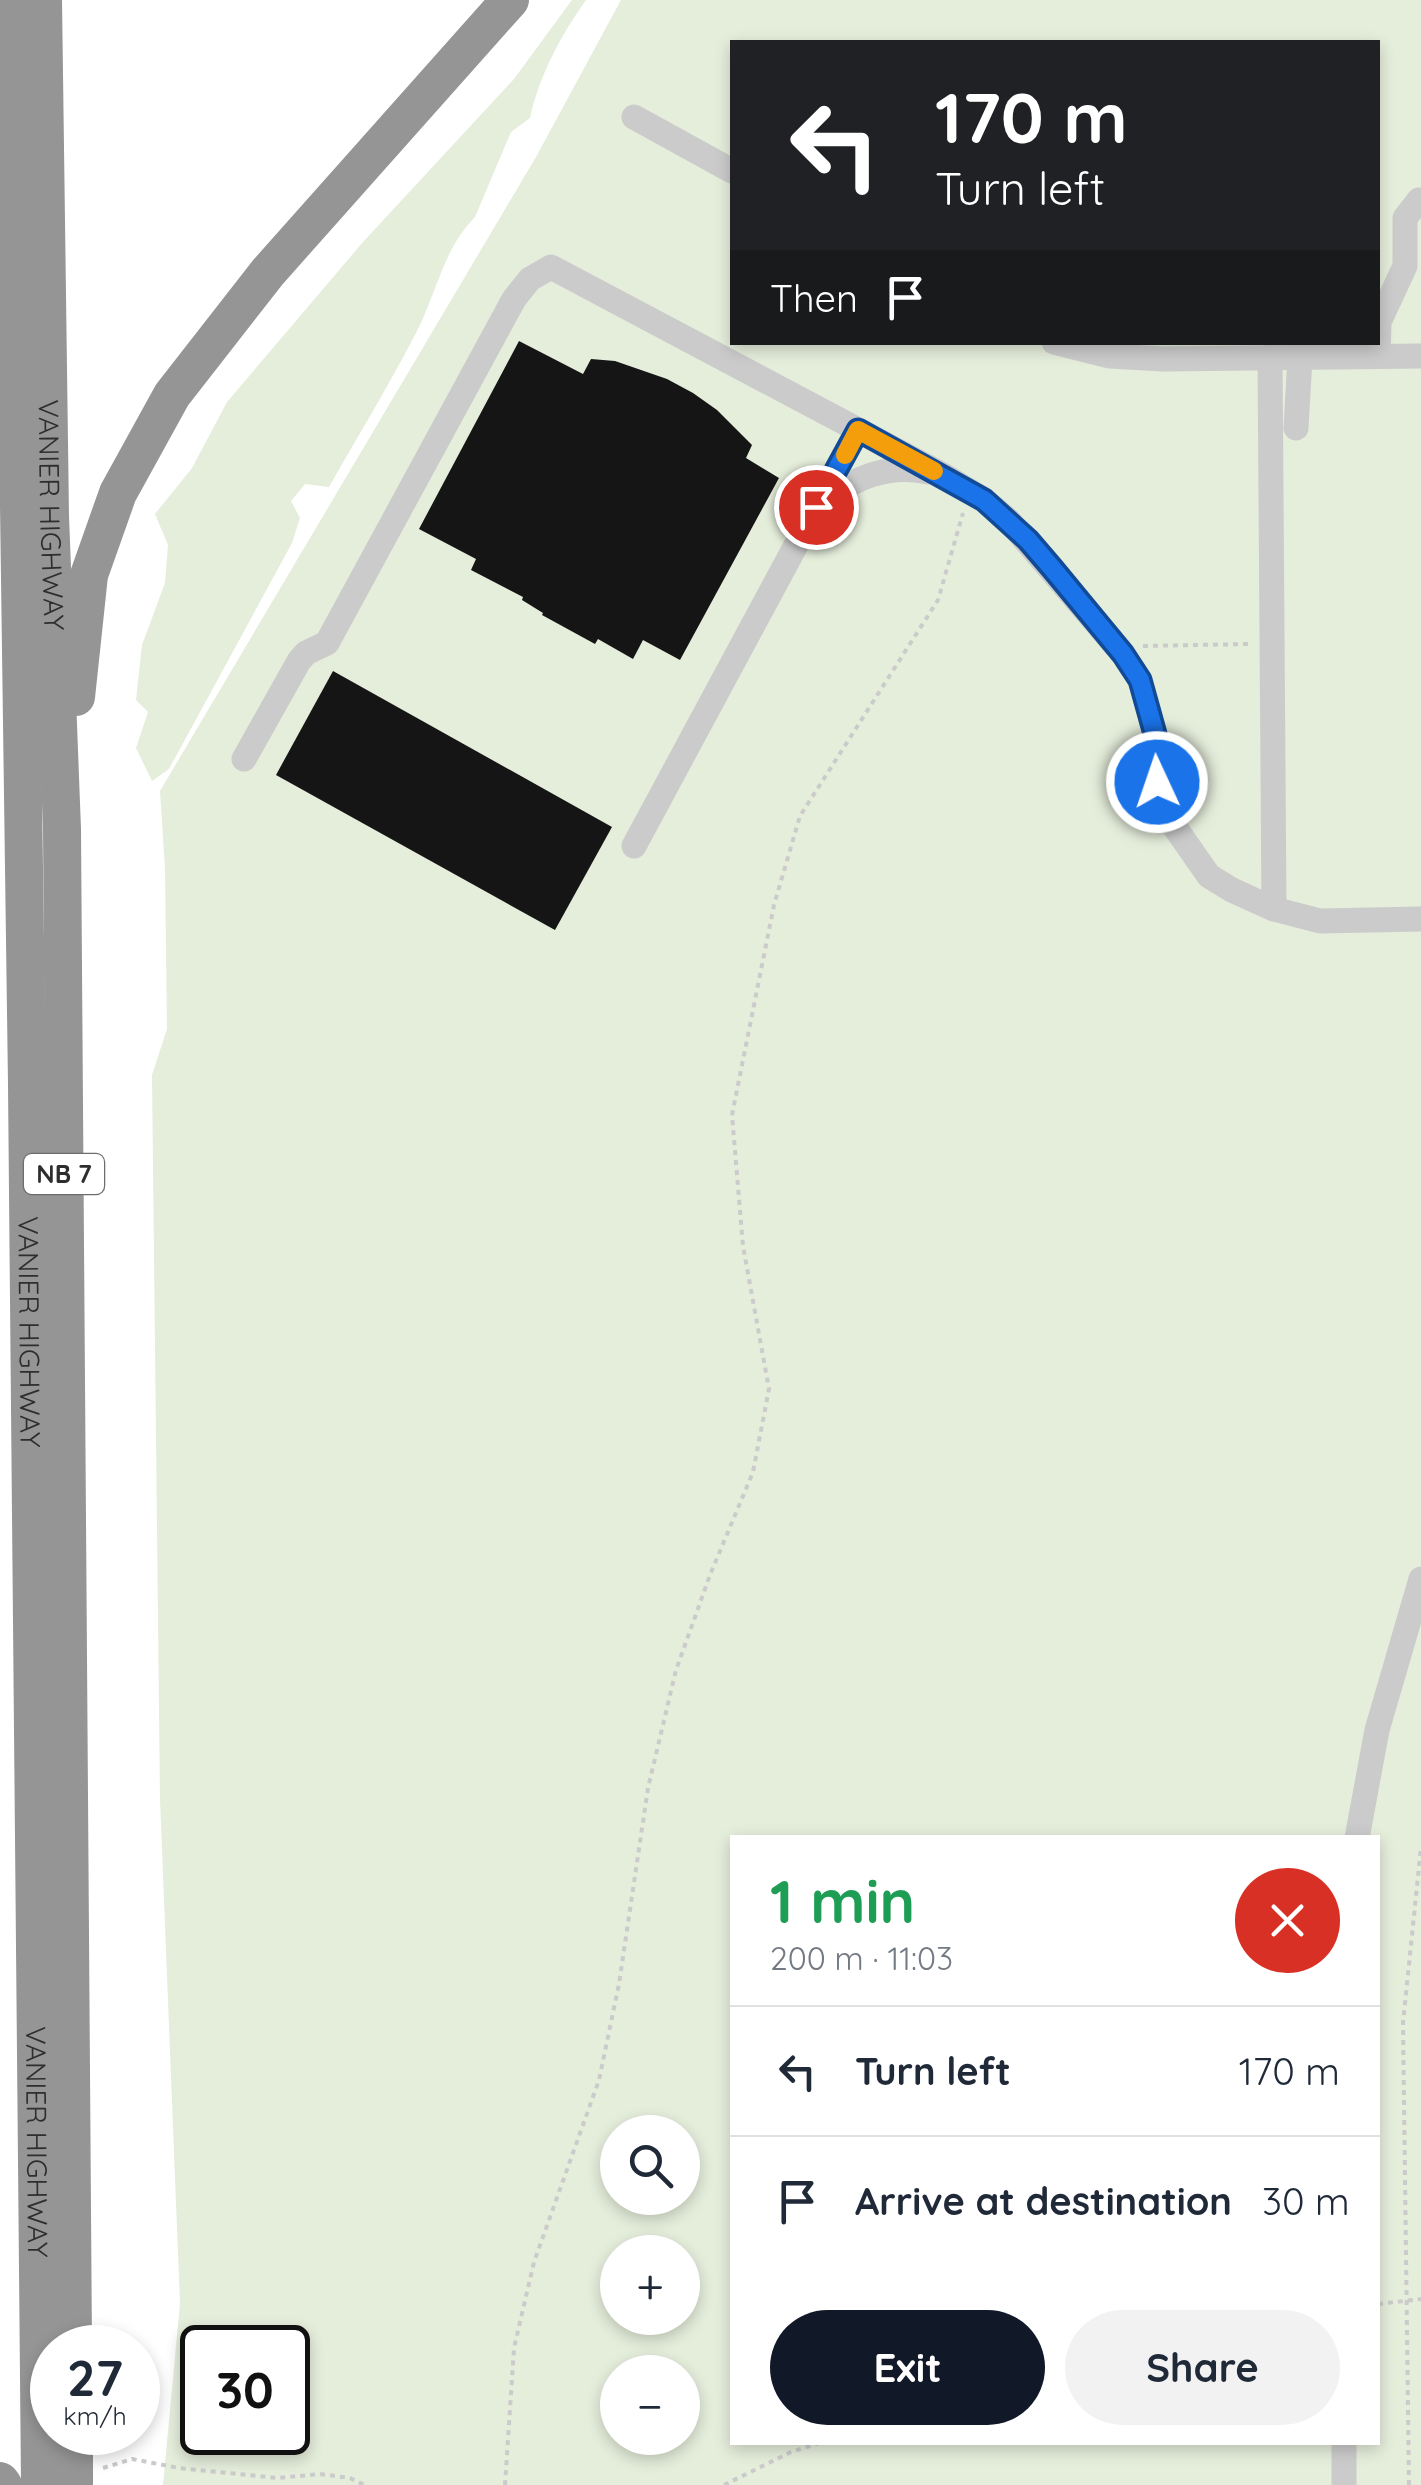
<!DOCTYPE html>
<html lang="en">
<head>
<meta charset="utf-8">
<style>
  body { margin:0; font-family:Quicksand,sans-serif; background:#f2f2f3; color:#1f2937; height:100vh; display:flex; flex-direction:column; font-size:38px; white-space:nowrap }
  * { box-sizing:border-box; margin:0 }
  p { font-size:32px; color:#747a83 }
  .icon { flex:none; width:55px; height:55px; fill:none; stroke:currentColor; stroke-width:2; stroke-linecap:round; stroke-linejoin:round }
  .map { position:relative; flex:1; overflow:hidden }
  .sheet { position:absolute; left:730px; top:1835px; width:650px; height:610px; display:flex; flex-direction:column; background:#fff; border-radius:0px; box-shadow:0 5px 15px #0003 }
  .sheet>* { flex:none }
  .hud { position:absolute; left:730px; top:40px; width:650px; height:305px; border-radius:0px; box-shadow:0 5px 15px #0003; background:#202124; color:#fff; overflow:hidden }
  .controls { position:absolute; left:600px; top:2115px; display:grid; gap:20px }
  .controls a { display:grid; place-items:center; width:100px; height:100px; border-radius:50%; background:#fff; box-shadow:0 5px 15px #0003; font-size:50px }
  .speed { position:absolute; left:30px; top:2325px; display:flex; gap:20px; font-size:50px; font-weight:700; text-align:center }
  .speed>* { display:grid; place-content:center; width:130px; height:130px; border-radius:50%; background:#fff; box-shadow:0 5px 15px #0003; line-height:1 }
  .speed small { font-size:25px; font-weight:400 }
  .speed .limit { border:5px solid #111; border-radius:15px; background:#fff; color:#111 }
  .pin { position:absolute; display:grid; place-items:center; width:85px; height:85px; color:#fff; margin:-42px; border:5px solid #fff; border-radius:50%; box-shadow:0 2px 10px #0007 }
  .me { position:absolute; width:110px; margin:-55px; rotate:357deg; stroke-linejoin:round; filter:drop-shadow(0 0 8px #0008) }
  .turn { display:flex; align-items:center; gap:35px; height:210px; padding:0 40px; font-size:45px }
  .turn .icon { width:130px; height:130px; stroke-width:2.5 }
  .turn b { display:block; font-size:70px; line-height:85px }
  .then { display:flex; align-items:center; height:95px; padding:0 40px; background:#0003; gap:20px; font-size:38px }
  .round { display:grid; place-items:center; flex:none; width:105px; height:105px; border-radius:52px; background:#f2f2f3 }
  .overview { display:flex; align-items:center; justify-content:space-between; height:170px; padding:0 40px }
  h1 { font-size:60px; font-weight:800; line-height:75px; color:#1e9e55 }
  .primary-button { display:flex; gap:20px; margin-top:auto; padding:20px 40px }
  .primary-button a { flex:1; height:115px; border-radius:60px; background:#111827; color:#fff; font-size:40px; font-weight:800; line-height:115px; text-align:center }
  .primary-button a+a { background:#f2f2f3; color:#1f2937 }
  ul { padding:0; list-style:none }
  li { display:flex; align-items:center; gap:30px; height:130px; padding:0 40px; border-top:2px solid #e0e1e3 }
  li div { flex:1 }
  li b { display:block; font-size:38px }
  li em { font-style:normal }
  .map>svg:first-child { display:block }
  .green { fill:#e5eddb; fill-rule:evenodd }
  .building { fill:#151515 }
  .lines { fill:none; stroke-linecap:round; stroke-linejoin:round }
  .path { stroke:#cbcbcb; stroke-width:4; stroke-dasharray:5 5; stroke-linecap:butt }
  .minor { stroke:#cbcbcb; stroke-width:25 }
  .highway { stroke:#959595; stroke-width:38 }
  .route-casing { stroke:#114b97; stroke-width:25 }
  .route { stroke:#1a73e8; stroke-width:18 }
  .slow { stroke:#f59e0b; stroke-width:18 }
  .labels { text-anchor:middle; stroke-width:10; stroke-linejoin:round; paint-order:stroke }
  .shield { fill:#fff; stroke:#6d6d6d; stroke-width:2.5 }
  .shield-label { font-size:25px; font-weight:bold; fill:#2e2e2e }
  .street-label { font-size:28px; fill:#2e2e2e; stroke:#fff }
</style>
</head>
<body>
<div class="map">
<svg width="1421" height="2485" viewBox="0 0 1421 2485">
  <rect width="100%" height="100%" fill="#fff"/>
  <g class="green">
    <path d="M 572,0 L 586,0 C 561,35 539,76 530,118 L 511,132 L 475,217 C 443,249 436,295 416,333 C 389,385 358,436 329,487 L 305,484 L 291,501 L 300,518 L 292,543 L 169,769 L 152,781 L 136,748 L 148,712 L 136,700 L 142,645 L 165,583 L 168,545 L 155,514 L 192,468 L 227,402 L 363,242 L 514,79 Z"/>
    <path d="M 621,0 L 1421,0 L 1421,2485 L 163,2485 L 180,2303 L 160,1799 L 152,1075 L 167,1029 L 165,869 L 160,791 L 536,157 ZM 732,42 L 1378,42 L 1378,342 L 732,342 ZM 732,1838 L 1378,1838 L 1378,2442 L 732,2442 ZM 618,2132 L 682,2132 L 682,2198 L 618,2198 ZM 618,2252 L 682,2252 L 682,2318 L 618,2318 ZM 202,2348 L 288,2348 L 288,2432 L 202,2432 ZM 618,2372 L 682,2372 L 682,2438 L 618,2438 Z"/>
  </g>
  <g class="building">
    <path d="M 519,341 L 583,374 L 591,359 L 615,361 L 667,379 L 693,393 L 717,410 L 752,445 L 746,458 L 779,478 L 680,660 L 643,640 L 633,659 L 598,639 L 595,644 L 542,615 L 543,613 L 522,600 L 523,597 L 471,570 L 476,559 L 419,529 Z"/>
    <path d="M 333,671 L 612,827 L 555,930 L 276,775 Z"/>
  </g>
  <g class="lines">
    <g class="path">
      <path d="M 1143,646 L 1249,644"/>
      <path d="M 1378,2304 L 1421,2299"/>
      <path d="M 103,2468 L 132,2459 L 179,2468 L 278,2478 L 320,2474 L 350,2478 L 364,2485"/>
      <path d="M 505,2485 L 514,2348 L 534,2262 L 599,2080 L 619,1984 L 648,1788 L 676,1670 L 710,1575 L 753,1472 L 769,1389 L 743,1246 L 732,1115 L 774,905 L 800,816 L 938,600 L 963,513"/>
      <path d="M 724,2485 L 791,2452 L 822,2442"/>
      <path d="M 1409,2485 L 1403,2023 L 1421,1847"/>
    </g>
    <g class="minor">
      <path d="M 634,117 L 732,171"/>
      <path d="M 1054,342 L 1110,356 L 1163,359 L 1421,356"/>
      <path d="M 1378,356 L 1379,322 L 1405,266 L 1405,218 L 1419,200"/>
      <path d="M 1270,357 L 1274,909"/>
      <path d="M 1296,428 L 1300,357"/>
      <path d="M 822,503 C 854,478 887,463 928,472"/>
      <path d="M 244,759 L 299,661 L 306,653 L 327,643 L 514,299 L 530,279 L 551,267 L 943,475 L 984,500 L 1008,520 L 1123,654 L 1140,680 L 1146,701 L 1155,734 L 1157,782 L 1172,823 L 1209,876 L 1232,890 L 1274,909 L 1320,921 L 1421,919"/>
      <path d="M 634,846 L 858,430"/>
      <path d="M 1357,1838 L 1377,1730 L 1421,1579"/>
      <path d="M 1344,2442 L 1344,2485"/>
    </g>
    <g class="highway">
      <path id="s1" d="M 12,0 L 27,1084 L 40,2485"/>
      <path id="s2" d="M 43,0 L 50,516 L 62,829 L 73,2348"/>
      <path d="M 76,697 L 89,575 L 118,493 L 172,395 L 268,272 L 510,0"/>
      <path d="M 74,2432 L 74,2485"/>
      <path d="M 0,2481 L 3,2485"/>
    </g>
  </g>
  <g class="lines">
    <defs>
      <path id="route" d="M 816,507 L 858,430 L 984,500 L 1028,540 L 1052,568 L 1123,654 L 1140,680 L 1155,734 L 1157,782"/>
    </defs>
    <use href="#route" class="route-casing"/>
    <use href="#route" class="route"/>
    <path class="slow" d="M 845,455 L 858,430 L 934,471"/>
  </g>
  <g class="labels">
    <rect class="shield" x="24" y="1154" width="80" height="40" rx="8"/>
    <g class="shield-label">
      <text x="64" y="1183">NB 7</text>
    </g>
    <g class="street-label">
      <text dy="10" stroke="none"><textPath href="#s2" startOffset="515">VANIER HIGHWAY</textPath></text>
      <text dy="10" stroke="none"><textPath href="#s1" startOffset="1332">VANIER HIGHWAY</textPath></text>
      <text dy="10" stroke="none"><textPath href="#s1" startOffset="2142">VANIER HIGHWAY</textPath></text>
    </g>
  </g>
</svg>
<div class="controls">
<a><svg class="icon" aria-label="search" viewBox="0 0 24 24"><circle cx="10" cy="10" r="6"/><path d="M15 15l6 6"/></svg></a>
<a>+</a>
<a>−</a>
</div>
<div class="speed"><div>27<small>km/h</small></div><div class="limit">30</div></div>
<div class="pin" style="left:816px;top:507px;background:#d93025"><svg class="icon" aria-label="arrive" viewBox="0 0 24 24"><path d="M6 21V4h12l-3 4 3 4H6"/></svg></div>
<svg class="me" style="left:1157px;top:782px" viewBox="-20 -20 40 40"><circle r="17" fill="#1a73e8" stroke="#fff" stroke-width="3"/><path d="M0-11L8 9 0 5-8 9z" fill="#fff"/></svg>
<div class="hud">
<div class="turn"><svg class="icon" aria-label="left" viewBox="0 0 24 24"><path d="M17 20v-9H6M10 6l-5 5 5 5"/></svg><div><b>170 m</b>Turn left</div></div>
<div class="then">Then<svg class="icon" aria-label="arrive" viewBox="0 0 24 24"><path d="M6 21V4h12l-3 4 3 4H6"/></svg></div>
</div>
<section class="sheet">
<div class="overview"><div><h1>1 min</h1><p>200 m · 11:03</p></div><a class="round" style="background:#d93025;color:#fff"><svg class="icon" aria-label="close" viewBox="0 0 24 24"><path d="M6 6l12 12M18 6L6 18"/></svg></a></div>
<ul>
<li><svg class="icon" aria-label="left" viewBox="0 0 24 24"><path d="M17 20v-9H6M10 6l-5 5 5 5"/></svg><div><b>Turn left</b></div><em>170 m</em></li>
<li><svg class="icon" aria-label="arrive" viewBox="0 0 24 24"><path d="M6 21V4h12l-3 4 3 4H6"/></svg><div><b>Arrive at destination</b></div><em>30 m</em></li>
</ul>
<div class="primary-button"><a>Exit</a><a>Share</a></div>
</section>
</div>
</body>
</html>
